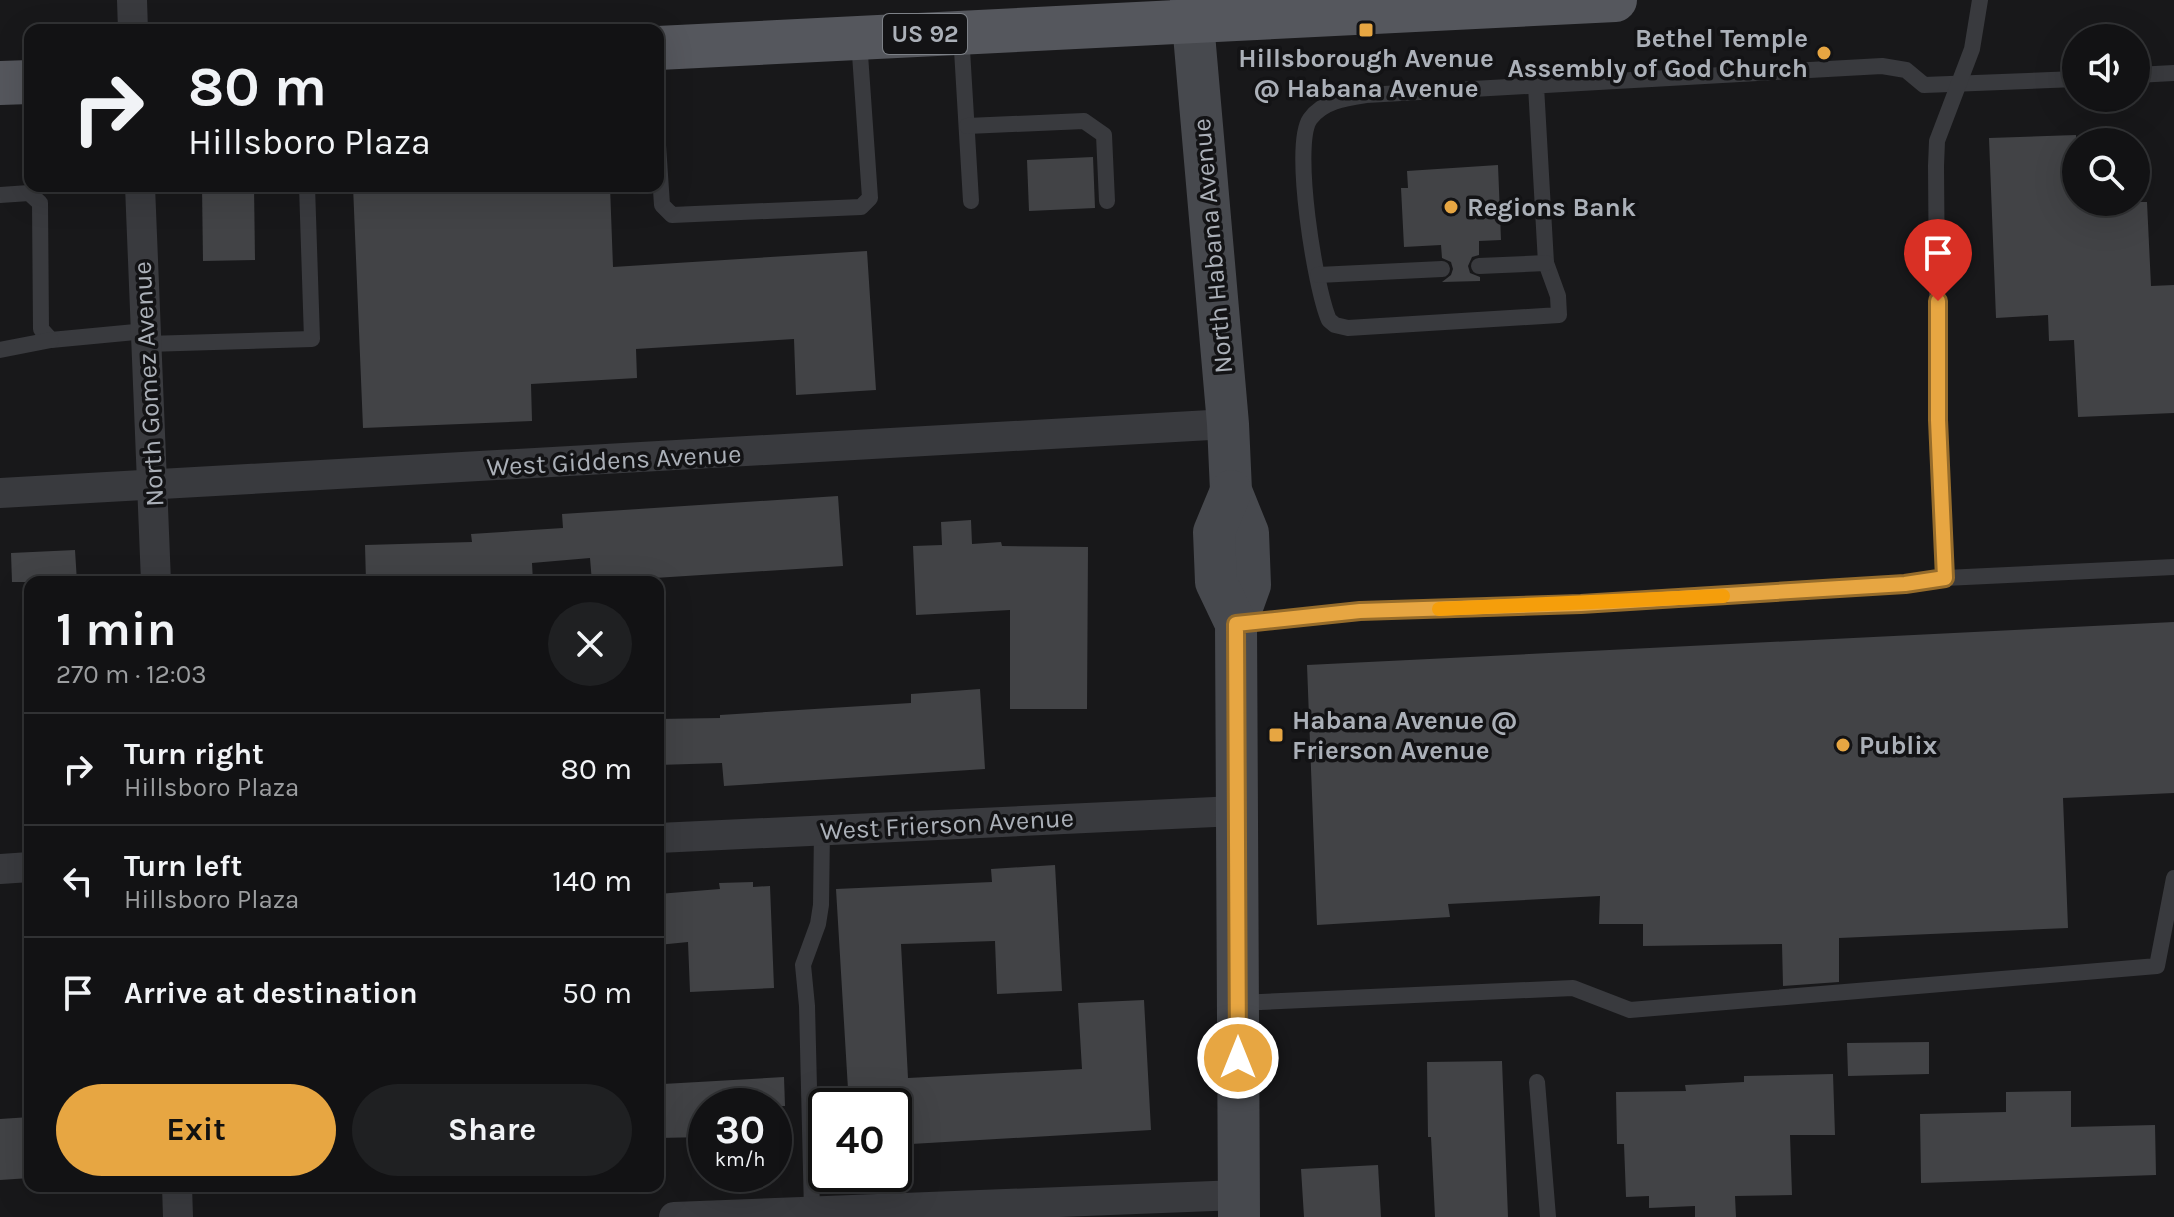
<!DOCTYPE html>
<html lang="en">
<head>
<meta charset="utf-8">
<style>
  body { margin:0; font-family:Karla,sans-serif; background:#1f2022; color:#f1f3f6; height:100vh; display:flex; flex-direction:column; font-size:30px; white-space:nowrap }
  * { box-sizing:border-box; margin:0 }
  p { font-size:26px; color:#9c9ea0 }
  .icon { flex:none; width:44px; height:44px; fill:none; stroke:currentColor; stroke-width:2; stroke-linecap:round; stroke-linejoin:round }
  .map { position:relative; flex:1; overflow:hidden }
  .drawer { position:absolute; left:24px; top:576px; width:640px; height:616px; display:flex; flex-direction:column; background:#121214; border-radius:16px; box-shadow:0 8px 32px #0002,0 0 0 2px #313234 }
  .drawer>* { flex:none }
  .hud { position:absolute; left:24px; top:24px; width:640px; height:168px; border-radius:16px; box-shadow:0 8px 32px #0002,0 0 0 2px #313234; background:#121214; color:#f1f3f6; overflow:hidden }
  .tools { position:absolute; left:2062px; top:24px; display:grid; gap:16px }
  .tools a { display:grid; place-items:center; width:88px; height:88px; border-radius:50%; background:#121214; box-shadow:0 8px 32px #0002,0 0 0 2px #313234; font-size:40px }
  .speed { position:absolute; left:688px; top:1088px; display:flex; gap:16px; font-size:40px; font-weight:700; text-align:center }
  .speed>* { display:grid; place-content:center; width:104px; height:104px; border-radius:50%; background:#121214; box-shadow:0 8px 32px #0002,0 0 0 2px #313234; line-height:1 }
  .speed small { font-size:20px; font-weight:400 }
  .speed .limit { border:4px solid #111; border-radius:12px; background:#fff; color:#111 }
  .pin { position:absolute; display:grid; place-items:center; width:68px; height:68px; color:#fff; margin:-82px -34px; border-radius:50% 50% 50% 0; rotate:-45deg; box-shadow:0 0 8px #0007 }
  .pin .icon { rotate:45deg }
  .me { position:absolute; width:88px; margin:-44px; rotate:0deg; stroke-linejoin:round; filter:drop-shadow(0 0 6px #0008) }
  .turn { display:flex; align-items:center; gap:28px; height:168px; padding:0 32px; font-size:36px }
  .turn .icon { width:104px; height:104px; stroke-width:2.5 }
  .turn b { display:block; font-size:56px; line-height:68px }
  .round { display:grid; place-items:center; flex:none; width:84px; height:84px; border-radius:42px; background:#1f2022 }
  .summary { display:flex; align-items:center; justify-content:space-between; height:136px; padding:0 32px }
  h1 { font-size:48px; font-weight:700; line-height:60px }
  .primary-button { display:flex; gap:16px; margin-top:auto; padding:16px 32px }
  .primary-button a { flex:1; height:92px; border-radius:48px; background:#e7a642; color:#111; font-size:32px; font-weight:700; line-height:92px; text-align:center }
  .primary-button a+a { background:#1f2022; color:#f1f3f6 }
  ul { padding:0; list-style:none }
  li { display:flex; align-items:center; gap:24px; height:112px; padding:0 32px; border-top:2px solid #313234 }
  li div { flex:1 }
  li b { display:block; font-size:30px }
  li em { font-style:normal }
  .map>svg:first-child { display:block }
  .building { fill:#424346 }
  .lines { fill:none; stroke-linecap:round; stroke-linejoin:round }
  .lane { stroke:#393a3e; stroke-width:16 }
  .street { stroke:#393a3e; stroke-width:30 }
  .secondary { stroke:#47494e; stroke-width:42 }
  .primary { stroke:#55575d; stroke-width:44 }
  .route-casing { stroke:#966c2b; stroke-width:20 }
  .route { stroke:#e7a642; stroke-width:14 }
  .slow { stroke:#f59e0b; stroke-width:14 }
  .poi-dot { fill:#e7a642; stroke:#131315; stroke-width:3 }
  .labels { text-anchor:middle; stroke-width:7; stroke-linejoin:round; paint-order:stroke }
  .shield { fill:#131315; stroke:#7d8187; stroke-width:2 }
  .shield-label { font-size:24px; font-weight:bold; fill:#abb0b8 }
  .poi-label { font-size:26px; font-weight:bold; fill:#abb0b8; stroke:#131315; text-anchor:start }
  .street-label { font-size:26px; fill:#abb0b8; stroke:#131315 }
</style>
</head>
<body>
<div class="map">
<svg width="2174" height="1217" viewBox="0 0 2174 1217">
  <rect width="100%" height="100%" fill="#18181a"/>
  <g class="building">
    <path d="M 2076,135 L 2076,202 L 2147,202 L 2151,286 L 2174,285 L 2174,413 L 2078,417 L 2074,340 L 2049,341 L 2048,315 L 1996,318 L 1989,138 Z"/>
    <path d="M 1093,157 L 1095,208 L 1029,211 L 1027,160 Z"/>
    <path d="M 1498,165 L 1501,240 L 1479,241 L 1479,255 L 1472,257 L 1468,266 L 1470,273 L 1480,277 L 1480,281 L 1442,282 L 1451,275 L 1453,269 L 1451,262 L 1442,258 L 1441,245 L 1404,247 L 1401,188 L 1408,188 L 1407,171 Z"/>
    <path d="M 202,186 L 254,186 L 255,260 L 203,261 Z"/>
    <path d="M 353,186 L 610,186 L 613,267 L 867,251 L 876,390 L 796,395 L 794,339 L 636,349 L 637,378 L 531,384 L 532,421 L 363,428 Z"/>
    <path d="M 838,496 L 843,566 L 592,582 L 590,558 L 532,563 L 533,582 L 366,582 L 365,545 L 472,542 L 471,534 L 563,528 L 562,514 Z"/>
    <path d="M 971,520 L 972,544 L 1001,542 L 1002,546 L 1088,547 L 1087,709 L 1010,709 L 1010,610 L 916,615 L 913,546 L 942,545 L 941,522 Z"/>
    <path d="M 75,550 L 77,582 L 12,582 L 11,553 Z"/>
    <path d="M 2174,622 L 2174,793 L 2063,798 L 2068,928 L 1839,938 L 1839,982 L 1783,986 L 1782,944 L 1643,946 L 1643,924 L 1599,924 L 1600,896 L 1448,904 L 1450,917 L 1317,925 L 1307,665 Z"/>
    <path d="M 980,689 L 985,769 L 724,786 L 722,763 L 658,765 L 658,719 L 720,718 L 720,715 L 911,703 L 911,694 Z"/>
    <path d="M 1055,865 L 1062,991 L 997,994 L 995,941 L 901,944 L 908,1078 L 1082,1069 L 1078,1003 L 1144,1000 L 1151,1130 L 894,1145 L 894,1106 L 849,1106 L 836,889 L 992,882 L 991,869 Z"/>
    <path d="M 753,882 L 753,887 L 770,886 L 774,988 L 690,992 L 688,942 L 658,945 L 658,894 L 720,889 L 719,883 Z"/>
    <path d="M 1929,1042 L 1929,1074 L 1848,1076 L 1847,1043 Z"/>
    <path d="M 1502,1061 L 1508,1217 L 1435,1217 L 1431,1137 L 1428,1137 L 1427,1062 Z"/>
    <path d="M 1833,1074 L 1835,1135 L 1790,1135 L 1792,1195 L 1735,1196 L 1736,1217 L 1695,1217 L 1695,1206 L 1649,1208 L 1649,1196 L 1626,1197 L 1624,1144 L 1617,1144 L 1616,1092 L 1686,1091 L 1685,1085 L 1744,1082 L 1744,1076 Z"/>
    <path d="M 784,1077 L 785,1106 L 706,1106 L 706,1137 L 658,1138 L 658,1091 L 663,1090 L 663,1084 Z"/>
    <path d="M 2071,1091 L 2071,1127 L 2155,1125 L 2156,1175 L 1921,1183 L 1920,1114 L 2006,1112 L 2006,1092 Z"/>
    <path d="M 30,1117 L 30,1178 L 0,1180 L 0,1119 Z"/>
    <path d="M 1378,1165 L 1381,1217 L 1304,1217 L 1301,1169 Z"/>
  </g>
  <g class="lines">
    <g class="lane">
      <path d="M 961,33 L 971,201"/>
      <path d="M 2136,75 L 2174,73"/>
      <path d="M 1536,86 L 1546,263 L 1558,296 L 1559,315 L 1348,328 L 1335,325 L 1329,320 C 1315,288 1292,145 1310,119 C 1323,101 1346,98 1366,95 L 1882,66 L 1906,70 L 1924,85 L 2076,79"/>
      <path d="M 967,126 L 1084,121 L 1104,135 L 1107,201"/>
      <path d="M 658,145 L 662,205 L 672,215 L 861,207 L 870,198 L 859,40"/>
      <path d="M 0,195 L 29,193 L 40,203 L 41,329 L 51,340 L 146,331"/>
      <path d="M 1479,266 L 1546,263"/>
      <path d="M 1318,275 L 1442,269"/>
      <path d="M 147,344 L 312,339 L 307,186"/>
      <path d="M 0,350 L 51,340"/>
      <path d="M 1945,578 L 2174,567"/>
      <path d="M 1238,624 L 1360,611 L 1581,604 L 1905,584 L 1945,578 L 1938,420 L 1936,166 L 1937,141 L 1972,49 L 1980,0"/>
      <path d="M 1238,1003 L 1573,988 L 1630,1010 L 2157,966 L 2174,878"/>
      <path d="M 1537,1082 L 1548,1217"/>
      <path d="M 812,1211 L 807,1006 L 803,965 L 818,924 L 821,905 L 822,830"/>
    </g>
    <g class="street">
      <path d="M 132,0 L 133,30"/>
      <path d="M 140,186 L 156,582"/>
      <path d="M 0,493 L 1228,424"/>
      <path d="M 658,838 L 1236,811"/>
      <path d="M 0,869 L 30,867"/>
      <path d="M 177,1186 L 178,1217"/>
      <path d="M 674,1217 L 1239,1195"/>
    </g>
    <g class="secondary">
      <path d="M 1191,0 L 1228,424 L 1231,491 L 1248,533 L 1250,585 L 1236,624 L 1239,1217"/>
      <path d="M 1231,491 L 1214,532 L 1216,582 L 1236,624"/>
    </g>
    <g class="primary">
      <path d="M 658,48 L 1615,0"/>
      <path d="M 0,83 L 30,82"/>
    </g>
  </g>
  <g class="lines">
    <defs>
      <path id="route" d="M 1238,1058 L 1236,624 L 1360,611 L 1581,604 L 1905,584 L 1945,578 L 1938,420 L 1938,301"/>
    </defs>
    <use href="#route" class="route-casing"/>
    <use href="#route" class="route"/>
    <path class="slow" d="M 1439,609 L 1723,596"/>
  </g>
  <g class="poi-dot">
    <rect x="1358" y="22" width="16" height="16" rx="4"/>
    <circle cx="1824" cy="53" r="8"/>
    <circle cx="1451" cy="207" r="8"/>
    <rect x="1268" y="727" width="16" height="16" rx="4"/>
    <circle cx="1843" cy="745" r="8"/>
  </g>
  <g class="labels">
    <rect class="shield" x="883" y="14" width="84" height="40" rx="6"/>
    <g class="shield-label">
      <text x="925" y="42">US 92</text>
    </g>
    <g class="poi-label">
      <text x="1808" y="47" text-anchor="end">Bethel Temple<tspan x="1808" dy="30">Assembly of God Church</tspan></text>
      <text x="1366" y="67" text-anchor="middle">Hillsborough Avenue<tspan x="1366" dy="30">@ Habana Avenue</tspan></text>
      <text x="1467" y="216">Regions Bank</text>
      <text x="1292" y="729">Habana Avenue @<tspan x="1292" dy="30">Frierson Avenue</tspan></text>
      <text x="1859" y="754">Publix</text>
    </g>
    <g class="street-label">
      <text transform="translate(1212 246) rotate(-95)" y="9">North Habana Avenue</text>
      <text transform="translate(148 384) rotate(-93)" y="9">North Gomez Avenue</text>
      <text transform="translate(614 460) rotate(-3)" y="9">West Giddens Avenue</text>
      <text transform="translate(947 824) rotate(-3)" y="9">West Frierson Avenue</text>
    </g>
  </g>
</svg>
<div class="tools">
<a><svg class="icon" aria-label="sound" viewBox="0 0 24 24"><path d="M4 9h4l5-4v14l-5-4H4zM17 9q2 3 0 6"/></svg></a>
<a><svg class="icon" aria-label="search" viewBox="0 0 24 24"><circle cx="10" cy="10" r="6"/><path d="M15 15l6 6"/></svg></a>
</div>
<div class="speed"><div>30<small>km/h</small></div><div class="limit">40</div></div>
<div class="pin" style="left:1938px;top:301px;background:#d93025"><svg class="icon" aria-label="arrive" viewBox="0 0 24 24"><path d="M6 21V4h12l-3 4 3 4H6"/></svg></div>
<svg class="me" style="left:1238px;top:1058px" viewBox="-20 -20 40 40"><circle r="17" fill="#e7a642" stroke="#fff" stroke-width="3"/><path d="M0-11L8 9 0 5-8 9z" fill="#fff"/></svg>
<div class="hud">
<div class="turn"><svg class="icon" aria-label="right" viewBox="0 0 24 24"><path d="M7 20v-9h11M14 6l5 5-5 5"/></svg><div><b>80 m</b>Hillsboro Plaza</div></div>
</div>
<section class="drawer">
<div class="summary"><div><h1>1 min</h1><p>270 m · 12:03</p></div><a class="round"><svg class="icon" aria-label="close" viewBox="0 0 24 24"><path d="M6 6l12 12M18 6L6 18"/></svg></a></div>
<ul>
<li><svg class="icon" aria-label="right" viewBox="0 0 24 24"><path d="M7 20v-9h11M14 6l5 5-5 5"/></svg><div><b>Turn right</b><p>Hillsboro Plaza</p></div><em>80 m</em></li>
<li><svg class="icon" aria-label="left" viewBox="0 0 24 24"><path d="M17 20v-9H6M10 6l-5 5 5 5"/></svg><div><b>Turn left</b><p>Hillsboro Plaza</p></div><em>140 m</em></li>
<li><svg class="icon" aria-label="arrive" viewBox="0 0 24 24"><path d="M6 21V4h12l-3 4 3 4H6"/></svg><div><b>Arrive at destination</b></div><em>50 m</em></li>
</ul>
<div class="primary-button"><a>Exit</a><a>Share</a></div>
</section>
</div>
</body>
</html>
